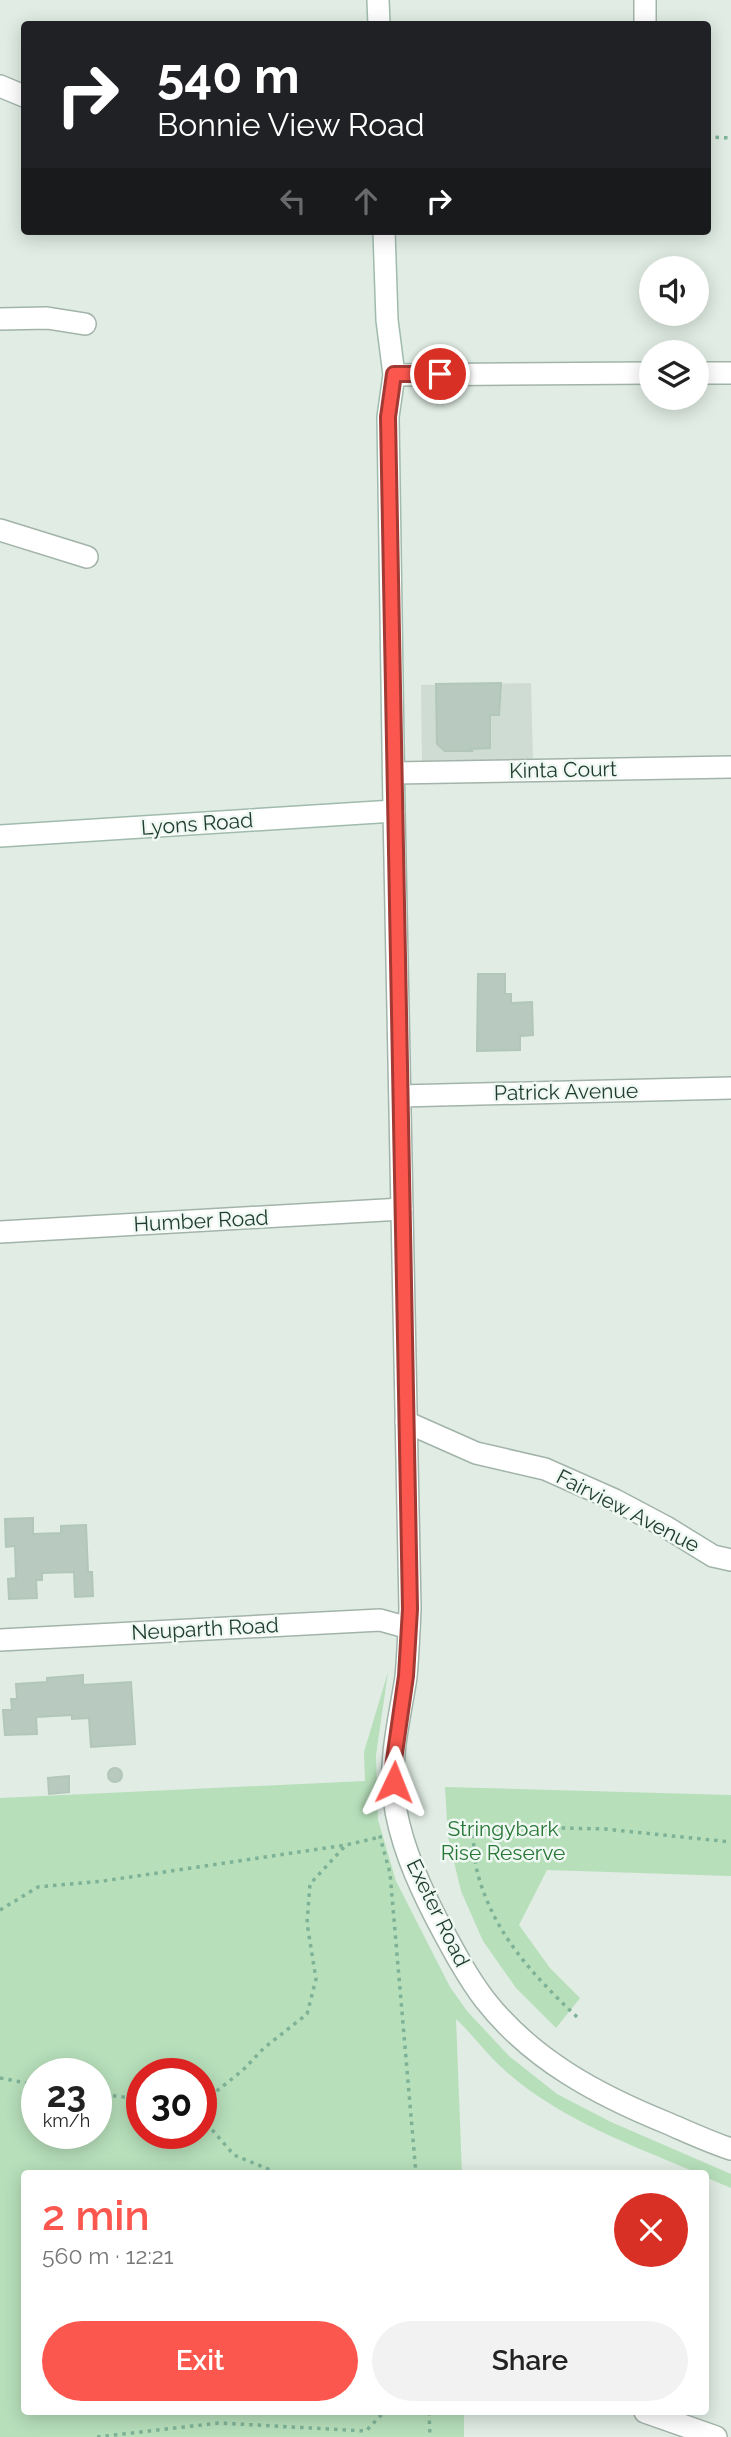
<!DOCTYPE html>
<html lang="en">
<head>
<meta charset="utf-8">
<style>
  body { margin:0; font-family:Raleway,sans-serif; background:#f2f2f2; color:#222; height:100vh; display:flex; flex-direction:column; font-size:26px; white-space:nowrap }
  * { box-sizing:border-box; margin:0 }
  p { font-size:23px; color:#767676 }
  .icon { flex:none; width:38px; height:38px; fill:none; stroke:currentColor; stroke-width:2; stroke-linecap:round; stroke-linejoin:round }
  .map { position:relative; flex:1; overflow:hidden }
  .drawer { position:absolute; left:21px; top:2170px; width:688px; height:245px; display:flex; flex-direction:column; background:#fff; border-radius:7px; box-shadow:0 4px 18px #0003 }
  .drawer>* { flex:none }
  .guide { position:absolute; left:21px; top:21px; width:690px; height:214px; border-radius:7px; box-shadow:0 4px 18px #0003; background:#202124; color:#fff; overflow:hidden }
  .buttons { position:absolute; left:639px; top:256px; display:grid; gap:14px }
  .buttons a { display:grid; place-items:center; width:70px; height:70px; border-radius:50%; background:#fff; box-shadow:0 4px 18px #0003; font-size:35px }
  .speed { position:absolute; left:21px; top:2058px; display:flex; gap:14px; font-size:35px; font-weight:700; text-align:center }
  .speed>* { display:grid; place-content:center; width:91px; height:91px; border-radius:50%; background:#fff; box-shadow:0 4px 18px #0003; line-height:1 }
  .speed small { font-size:18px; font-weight:400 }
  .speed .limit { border:10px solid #d22; background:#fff; color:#111 }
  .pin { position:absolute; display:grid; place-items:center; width:60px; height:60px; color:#fff; margin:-30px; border:4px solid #fff; border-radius:50%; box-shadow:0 2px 7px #0007 }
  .me { position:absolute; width:77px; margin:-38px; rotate:2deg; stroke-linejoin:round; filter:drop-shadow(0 0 5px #0008) }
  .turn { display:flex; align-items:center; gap:24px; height:147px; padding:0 21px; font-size:32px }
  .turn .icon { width:91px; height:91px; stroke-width:2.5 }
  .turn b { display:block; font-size:49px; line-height:60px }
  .lanes { display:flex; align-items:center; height:66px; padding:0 21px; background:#0003; justify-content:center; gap:35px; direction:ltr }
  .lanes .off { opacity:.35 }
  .round { display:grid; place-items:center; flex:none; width:74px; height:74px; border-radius:37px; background:#f2f2f2 }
  .head { display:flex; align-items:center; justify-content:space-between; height:119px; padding:0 21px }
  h1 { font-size:42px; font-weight:600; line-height:52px; color:#fb574e }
  .cta { display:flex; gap:14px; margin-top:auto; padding:14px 21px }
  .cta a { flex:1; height:80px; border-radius:42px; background:#fb574e; color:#fff; font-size:28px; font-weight:600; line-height:80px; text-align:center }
  .cta a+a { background:#f2f2f2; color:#222 }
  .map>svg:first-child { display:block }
  .built { fill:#cedcd3 }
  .green { fill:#b7dfba; fill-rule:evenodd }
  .building { fill:#b8cabf; stroke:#b2c6ba; stroke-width:2 }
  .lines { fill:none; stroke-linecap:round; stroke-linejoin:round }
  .minor-casing { stroke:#a2b4aa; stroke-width:24 }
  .secondary-casing { stroke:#a0bbad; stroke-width:24 }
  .path { stroke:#7eb297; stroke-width:3.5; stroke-dasharray:3.5 5; stroke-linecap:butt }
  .minor { stroke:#fff; stroke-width:21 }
  .secondary { stroke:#fff; stroke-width:21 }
  .route-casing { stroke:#a33933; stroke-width:18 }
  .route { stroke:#fb574e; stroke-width:12 }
  .labels { text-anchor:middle; stroke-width:5; stroke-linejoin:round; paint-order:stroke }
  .street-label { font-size:21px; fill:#1f3d2f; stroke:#f0f8f3 }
  .park-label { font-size:21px; fill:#277736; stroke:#f0f8f3 }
</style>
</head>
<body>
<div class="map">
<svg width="731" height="2437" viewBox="0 0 731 2437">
  <rect width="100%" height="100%" fill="#e0ece4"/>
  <path class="built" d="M 531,683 L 533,760 L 422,762 L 421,685 Z"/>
  <g class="green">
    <path d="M 388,1672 L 376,1755 L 378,1820 L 396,1881 L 450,1987 L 467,2011 L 509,2056 L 557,2094 L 611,2122 L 731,2174 L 731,2188 L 705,2177 L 705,2174 L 697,2173 C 630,2144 555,2118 500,2066 C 485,2052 472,2034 456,2019 L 462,2173 L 24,2174 L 24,2412 L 464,2412 L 464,2437 L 0,2437 L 0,1798 L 365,1781 L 364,1752 ZM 37,2074 L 96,2074 L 96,2133 L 37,2133 ZM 142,2074 L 201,2074 L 201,2133 L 142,2133 Z"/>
    <path d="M 445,1787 L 731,1795 L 731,1876 L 547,1870 L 519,1925 L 550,1968 L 580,1998 L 556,2028 L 516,1988 L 483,1941 L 461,1891 L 448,1837 Z"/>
  </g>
  <g class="building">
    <path d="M 501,683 L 499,715 L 490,715 L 490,748 L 471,749 L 472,751 L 445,751 L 437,744 L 436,684 Z"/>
    <path d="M 478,974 L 505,974 L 505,994 L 511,994 L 511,1003 L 532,1002 L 533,1035 L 520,1036 L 520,1050 L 477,1051 Z"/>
    <path d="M 33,1518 L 33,1534 L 61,1533 L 61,1526 L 86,1525 L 88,1572 L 92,1572 L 93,1596 L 75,1597 L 74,1572 L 42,1573 L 42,1580 L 36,1580 L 37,1598 L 9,1599 L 8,1579 L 16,1578 L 15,1546 L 6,1547 L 5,1519 Z"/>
    <path d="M 83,1675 L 83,1685 L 131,1682 L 135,1744 L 91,1747 L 89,1718 L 72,1719 L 72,1715 L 36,1717 L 37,1734 L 5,1735 L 3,1710 L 12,1710 L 11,1699 L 17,1699 L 16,1684 L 47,1682 L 47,1678 Z"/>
    <circle cx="115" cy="1775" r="7"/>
    <path d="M 69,1776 L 69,1792 L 49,1794 L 48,1778 Z"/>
  </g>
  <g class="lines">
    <defs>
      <g id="minor">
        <path d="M 645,0 L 645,24"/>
        <path d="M 0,86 L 24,96"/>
        <path d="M 0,319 L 47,318 L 85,324"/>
        <path d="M 696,373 L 731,373"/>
        <path d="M 394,375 L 651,373"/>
        <path d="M 0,530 L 87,557"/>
        <path d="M 394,773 L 731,767"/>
        <path d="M 394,811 L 410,1609 C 409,1631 408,1655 406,1677 C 400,1717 389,1758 394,1798 C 399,1840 417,1881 436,1918 C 451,1946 466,1975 485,2000 C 532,2060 598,2095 667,2123 C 688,2132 709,2142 731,2149"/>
        <path d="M 400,1096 L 731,1088"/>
        <path d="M 0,1232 L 402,1209"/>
        <path d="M 406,1422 L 476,1453 L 545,1469 L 615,1500 L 666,1527 L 713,1556 L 731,1560"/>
        <path d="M 0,1640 L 380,1620 L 409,1628"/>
        <path d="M 645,2412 L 716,2437"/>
      </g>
      <g id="secondary">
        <path d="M 378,0 L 379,24"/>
        <path d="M 0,836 L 394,811 L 388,417 L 394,375 L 387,320 L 384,231"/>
      </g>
    </defs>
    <use href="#minor" class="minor-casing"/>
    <use href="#secondary" class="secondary-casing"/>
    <g class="path">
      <path d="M 707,137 L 731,138"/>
      <path d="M 382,1837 L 380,1837 L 390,1873 L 416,2174"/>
      <path d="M 0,1910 L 38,1887 L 103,1881 L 346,1845 L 380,1837"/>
      <path d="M 577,2017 C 533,1975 495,1935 478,1875 C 474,1860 474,1842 472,1826 L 605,1829 L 731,1842"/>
      <path d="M 0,2078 L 37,2085"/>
      <path d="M 96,2094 L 142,2099"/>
      <path d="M 201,2098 L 218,2090 L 243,2070 L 264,2048 L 307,2014 L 316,1979 L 307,1923 L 310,1884 L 345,1846"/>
      <path d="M 201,2117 L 234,2155 L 280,2174"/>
      <path d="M 429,2412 L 430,2437"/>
      <path d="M 97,2437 L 219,2423 L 366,2431 L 384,2412"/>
    </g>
    <use href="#minor" class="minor"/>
    <use href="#secondary" class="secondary"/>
  </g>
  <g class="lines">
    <defs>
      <path id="route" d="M 394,1782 L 393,1767 L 406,1676 L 410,1609 L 388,417 L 394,374 L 440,374"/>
    </defs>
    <use href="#route" class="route-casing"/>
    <use href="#route" class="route"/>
  </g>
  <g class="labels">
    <g class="street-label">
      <text transform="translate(563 770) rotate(-1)" y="7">Kinta Court</text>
      <text transform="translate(197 824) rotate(-4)" y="7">Lyons Road</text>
      <text transform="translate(566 1092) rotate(-1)" y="7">Patrick Avenue</text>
      <text transform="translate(201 1221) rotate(-3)" y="7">Humber Road</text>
      <text transform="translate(628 1511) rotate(27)" y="7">Fairview Avenue</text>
      <text transform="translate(205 1629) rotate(-3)" y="7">Neuparth Road</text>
      <text transform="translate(438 1913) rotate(64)" y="7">Exeter Road</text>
    </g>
    <g class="park-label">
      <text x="503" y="1836">Stringybark<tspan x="503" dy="24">Rise Reserve</tspan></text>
    </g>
  </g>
</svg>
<div class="buttons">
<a><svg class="icon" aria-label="sound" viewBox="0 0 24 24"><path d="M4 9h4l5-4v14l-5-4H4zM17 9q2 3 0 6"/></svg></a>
<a><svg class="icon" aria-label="layers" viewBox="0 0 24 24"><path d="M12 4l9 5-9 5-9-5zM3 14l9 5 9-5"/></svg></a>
</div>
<div class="speed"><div>23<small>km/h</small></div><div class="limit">30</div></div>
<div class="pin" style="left:440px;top:374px;background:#d93025"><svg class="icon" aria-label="arrive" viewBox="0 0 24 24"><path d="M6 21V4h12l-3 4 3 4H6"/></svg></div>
<svg class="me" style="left:394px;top:1782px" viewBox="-20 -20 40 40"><path d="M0-17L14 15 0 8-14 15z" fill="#fb574e" stroke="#fff" stroke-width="4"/></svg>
<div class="guide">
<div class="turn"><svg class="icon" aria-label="right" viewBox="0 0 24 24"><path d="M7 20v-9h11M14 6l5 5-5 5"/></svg><div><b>540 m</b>Bonnie View Road</div></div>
<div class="lanes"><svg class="icon off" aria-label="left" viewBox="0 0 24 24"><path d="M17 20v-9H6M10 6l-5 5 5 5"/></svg><svg class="icon off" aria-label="ahead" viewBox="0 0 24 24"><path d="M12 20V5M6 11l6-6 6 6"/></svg><svg class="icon" aria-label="right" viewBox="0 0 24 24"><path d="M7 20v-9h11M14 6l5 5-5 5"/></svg></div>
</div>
<section class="drawer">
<div class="head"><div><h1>2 min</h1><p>560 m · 12:21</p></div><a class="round" style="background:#d93025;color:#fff"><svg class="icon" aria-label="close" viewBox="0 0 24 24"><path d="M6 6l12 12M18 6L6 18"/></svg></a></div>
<div class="cta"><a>Exit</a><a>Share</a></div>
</section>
</div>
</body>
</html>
